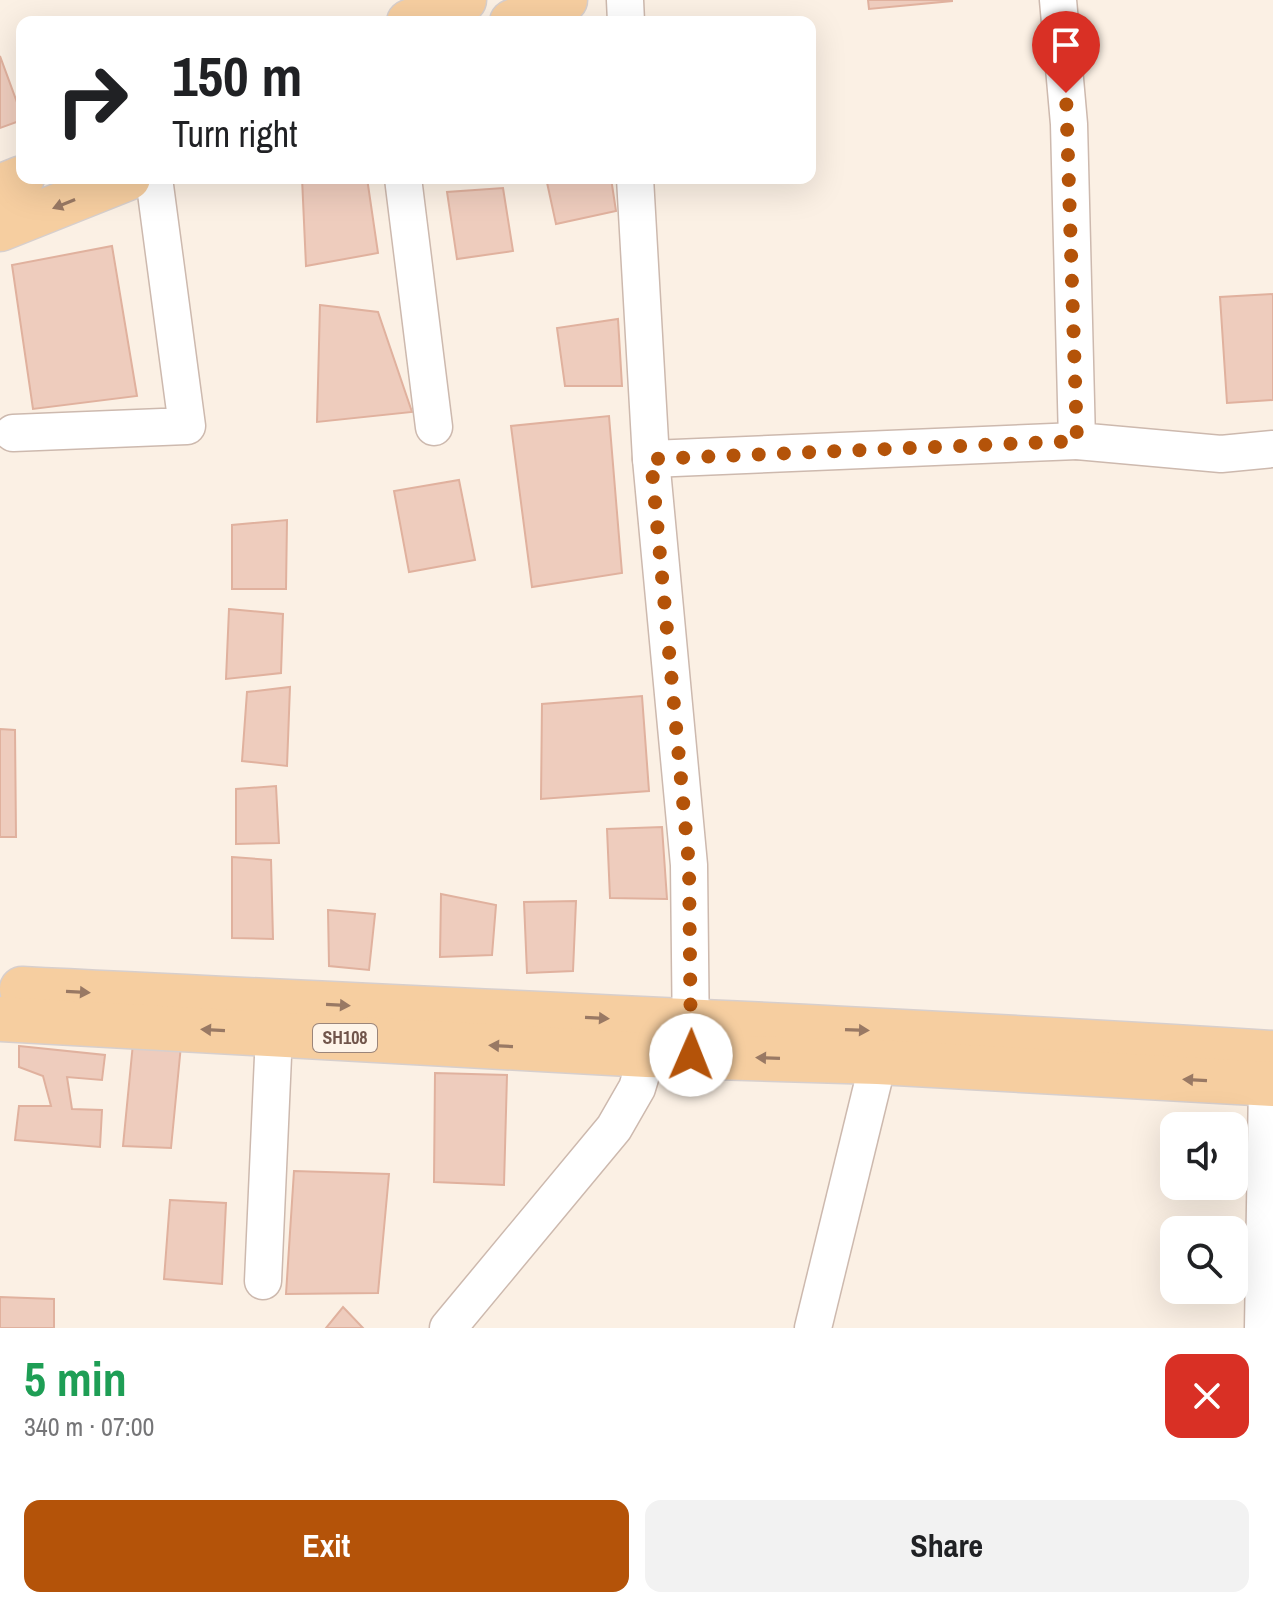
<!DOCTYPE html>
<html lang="en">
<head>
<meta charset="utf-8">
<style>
  body { margin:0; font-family:"Archivo Narrow",sans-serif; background:#f2f2f2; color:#202124; height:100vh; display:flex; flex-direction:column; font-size:30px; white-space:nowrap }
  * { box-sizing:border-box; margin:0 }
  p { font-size:26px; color:#757577 }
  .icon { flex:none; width:44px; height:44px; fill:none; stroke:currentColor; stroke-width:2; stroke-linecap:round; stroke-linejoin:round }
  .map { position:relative; height:1328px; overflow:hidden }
  .panel { display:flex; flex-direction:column; background:#fff; flex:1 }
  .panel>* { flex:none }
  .hud { position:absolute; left:16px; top:16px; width:800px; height:168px; border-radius:16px; box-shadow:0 8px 32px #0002; background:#fff; color:#202124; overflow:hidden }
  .fabs { position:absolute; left:1160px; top:1112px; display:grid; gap:16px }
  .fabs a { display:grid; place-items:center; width:88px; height:88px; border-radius:16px; background:#fff; box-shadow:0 8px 32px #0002; font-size:40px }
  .pin { position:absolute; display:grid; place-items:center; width:68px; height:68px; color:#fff; margin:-82px -34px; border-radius:50% 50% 50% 0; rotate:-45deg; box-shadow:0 0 8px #0007 }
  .pin .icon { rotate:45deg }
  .me { position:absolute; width:88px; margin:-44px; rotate:1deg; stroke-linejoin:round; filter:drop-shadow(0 0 6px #0008) }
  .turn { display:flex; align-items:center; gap:28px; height:168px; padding:0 24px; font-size:36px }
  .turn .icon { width:104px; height:104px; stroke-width:2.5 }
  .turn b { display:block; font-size:56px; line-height:68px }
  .round { display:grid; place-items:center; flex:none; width:84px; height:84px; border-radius:16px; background:#f2f2f2 }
  .head { display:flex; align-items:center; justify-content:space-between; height:136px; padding:0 24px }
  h1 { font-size:48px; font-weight:800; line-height:60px; color:#1e9e55 }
  .cta { display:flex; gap:16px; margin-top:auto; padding:16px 24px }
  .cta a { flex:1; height:92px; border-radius:16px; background:#b45309; color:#fff; font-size:32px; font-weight:800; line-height:92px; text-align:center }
  .cta a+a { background:#f2f2f2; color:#202124 }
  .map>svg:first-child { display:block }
  .building { fill:#eeccbd; stroke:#e0b19e; stroke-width:2 }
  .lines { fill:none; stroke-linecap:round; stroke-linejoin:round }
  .minor-casing { stroke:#cdb9ae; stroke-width:39 }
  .major-casing { stroke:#d7cfcd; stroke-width:47 }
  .minor { stroke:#fff; stroke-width:36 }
  .major { stroke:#f6cea0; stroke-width:44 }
  .oneway { fill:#997964 }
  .route { stroke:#b45309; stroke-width:14; stroke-dasharray:0 25.2 }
  .labels { text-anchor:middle; stroke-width:6; stroke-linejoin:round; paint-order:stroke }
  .shield { fill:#fef4e9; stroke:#9b857a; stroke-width:2 }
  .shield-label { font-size:18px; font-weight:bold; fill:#71554b }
</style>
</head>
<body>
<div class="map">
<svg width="1273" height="1328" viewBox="0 0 1273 1328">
  <rect width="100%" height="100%" fill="#fbf0e4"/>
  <g class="building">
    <path d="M 868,0 L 952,0 L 952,1 L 869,9 Z"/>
    <path d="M 0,56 L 22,116 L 22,120 L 0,128 Z"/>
    <path d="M 302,178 L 367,178 L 378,253 L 306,266 Z"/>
    <path d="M 546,178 L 611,178 L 616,211 L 556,224 Z"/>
    <path d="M 503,188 L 513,251 L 457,259 L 447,192 Z"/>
    <path d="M 112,246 L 137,396 L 33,409 L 12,265 Z"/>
    <path d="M 1273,294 L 1273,400 L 1227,403 L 1220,297 Z"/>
    <path d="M 320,305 L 378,312 L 412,412 L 317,422 Z"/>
    <path d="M 618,319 L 622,386 L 565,386 L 557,328 Z"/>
    <path d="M 609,416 L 622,573 L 532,587 L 511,426 Z"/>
    <path d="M 459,480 L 475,560 L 409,572 L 394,491 Z"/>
    <path d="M 287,520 L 286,589 L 232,589 L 232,525 Z"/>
    <path d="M 229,609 L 283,614 L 281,673 L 226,679 Z"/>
    <path d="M 290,687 L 287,766 L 242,761 L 247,692 Z"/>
    <path d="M 642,696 L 649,791 L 541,799 L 542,704 Z"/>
    <path d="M 0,729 L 15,730 L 16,837 L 0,837 Z"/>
    <path d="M 276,786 L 279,843 L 236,844 L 236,789 Z"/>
    <path d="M 662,827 L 667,899 L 610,898 L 607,829 Z"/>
    <path d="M 232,857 L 271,860 L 273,939 L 232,938 Z"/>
    <path d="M 441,894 L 496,905 L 492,955 L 440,957 Z"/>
    <path d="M 576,901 L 573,971 L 527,973 L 524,902 Z"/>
    <path d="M 328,910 L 375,914 L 369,970 L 329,966 Z"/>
    <path d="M 134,1033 L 182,1035 L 171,1148 L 123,1146 Z"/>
    <path d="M 19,1046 L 105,1055 L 102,1080 L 67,1077 L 72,1109 L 102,1110 L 100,1147 L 15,1140 L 19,1106 L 51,1106 L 43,1076 L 19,1067 Z"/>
    <path d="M 435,1073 L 507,1075 L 504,1185 L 434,1182 Z"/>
    <path d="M 294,1171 L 389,1174 L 378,1293 L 286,1294 Z"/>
    <path d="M 170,1200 L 226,1203 L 222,1284 L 164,1279 Z"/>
    <path d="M 0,1297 L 54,1299 L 54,1328 L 0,1328 Z"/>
    <path d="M 343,1307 L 363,1328 L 326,1328 Z"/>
  </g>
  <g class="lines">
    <defs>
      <g id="minor">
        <path d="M 625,0 L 626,22"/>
        <path d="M 1058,0 L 1069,124 L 1077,441 L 1221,454 L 1273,449"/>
        <path d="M 403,178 L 434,427"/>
        <path d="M 635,178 L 651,459 L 689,865 L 691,1046"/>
        <path d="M 13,433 L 187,426 L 154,178"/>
        <path d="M 651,459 L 1077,441"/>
        <path d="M 263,1281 L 274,1034"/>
        <path d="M 448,1328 L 614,1128 L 637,1088 L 647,1055"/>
        <path d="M 813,1328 L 878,1062"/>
        <path d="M 1263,1328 L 1267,1084"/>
      </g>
      <g id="major">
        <path d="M 409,22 L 464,0"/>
        <path d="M 512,22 L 565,0"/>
        <path d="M 0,187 L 22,178"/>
        <path d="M 0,229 L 128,178"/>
        <path d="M 22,989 C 439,1010 856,1027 1273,1053"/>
        <path d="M 0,1019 L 647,1055 L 878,1062 L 1273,1084"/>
      </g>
    </defs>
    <use href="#minor" class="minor-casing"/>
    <use href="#major" class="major-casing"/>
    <use href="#minor" class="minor"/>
    <use href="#major" class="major"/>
  </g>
  <defs><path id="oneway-solid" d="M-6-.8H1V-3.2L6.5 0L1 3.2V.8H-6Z" transform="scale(2)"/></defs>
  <g class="oneway">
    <use href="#oneway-solid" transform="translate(64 204) rotate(158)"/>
    <use href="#oneway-solid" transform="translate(78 992) rotate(3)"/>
    <use href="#oneway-solid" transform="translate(338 1005) rotate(3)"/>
    <use href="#oneway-solid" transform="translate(597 1018) rotate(3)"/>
    <use href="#oneway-solid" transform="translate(213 1030) rotate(-177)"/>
    <use href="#oneway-solid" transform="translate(857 1030) rotate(2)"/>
    <use href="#oneway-solid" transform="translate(501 1046) rotate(-177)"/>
    <use href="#oneway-solid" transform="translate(768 1058) rotate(-178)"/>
    <use href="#oneway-solid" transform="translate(1195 1080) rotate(-177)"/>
  </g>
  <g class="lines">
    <path class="route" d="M 691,1055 L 689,865 L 651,459 L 1077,441 L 1066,93"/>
  </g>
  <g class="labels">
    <rect class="shield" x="313" y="1024" width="64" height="28" rx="6"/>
    <g class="shield-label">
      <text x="345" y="1044">SH108</text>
    </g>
  </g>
</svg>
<div class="fabs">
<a><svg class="icon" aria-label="sound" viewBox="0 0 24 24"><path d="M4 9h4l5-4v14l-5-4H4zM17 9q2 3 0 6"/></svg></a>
<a><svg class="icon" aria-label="search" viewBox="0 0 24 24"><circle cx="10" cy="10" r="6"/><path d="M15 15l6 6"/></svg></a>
</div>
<div class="pin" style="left:1066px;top:93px;background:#d93025"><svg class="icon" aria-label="arrive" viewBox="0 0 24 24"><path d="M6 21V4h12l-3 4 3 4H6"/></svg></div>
<svg class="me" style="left:691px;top:1055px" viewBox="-20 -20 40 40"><circle r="19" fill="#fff"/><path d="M0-13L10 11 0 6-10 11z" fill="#b45309"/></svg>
<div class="hud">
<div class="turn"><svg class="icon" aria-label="right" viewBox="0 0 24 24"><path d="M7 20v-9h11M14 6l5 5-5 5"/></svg><div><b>150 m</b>Turn right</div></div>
</div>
</div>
<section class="panel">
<div class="head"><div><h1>5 min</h1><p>340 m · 07:00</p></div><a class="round" style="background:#d93025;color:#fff"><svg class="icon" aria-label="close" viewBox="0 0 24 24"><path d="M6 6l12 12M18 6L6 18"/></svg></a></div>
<div class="cta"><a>Exit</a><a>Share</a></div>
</section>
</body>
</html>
